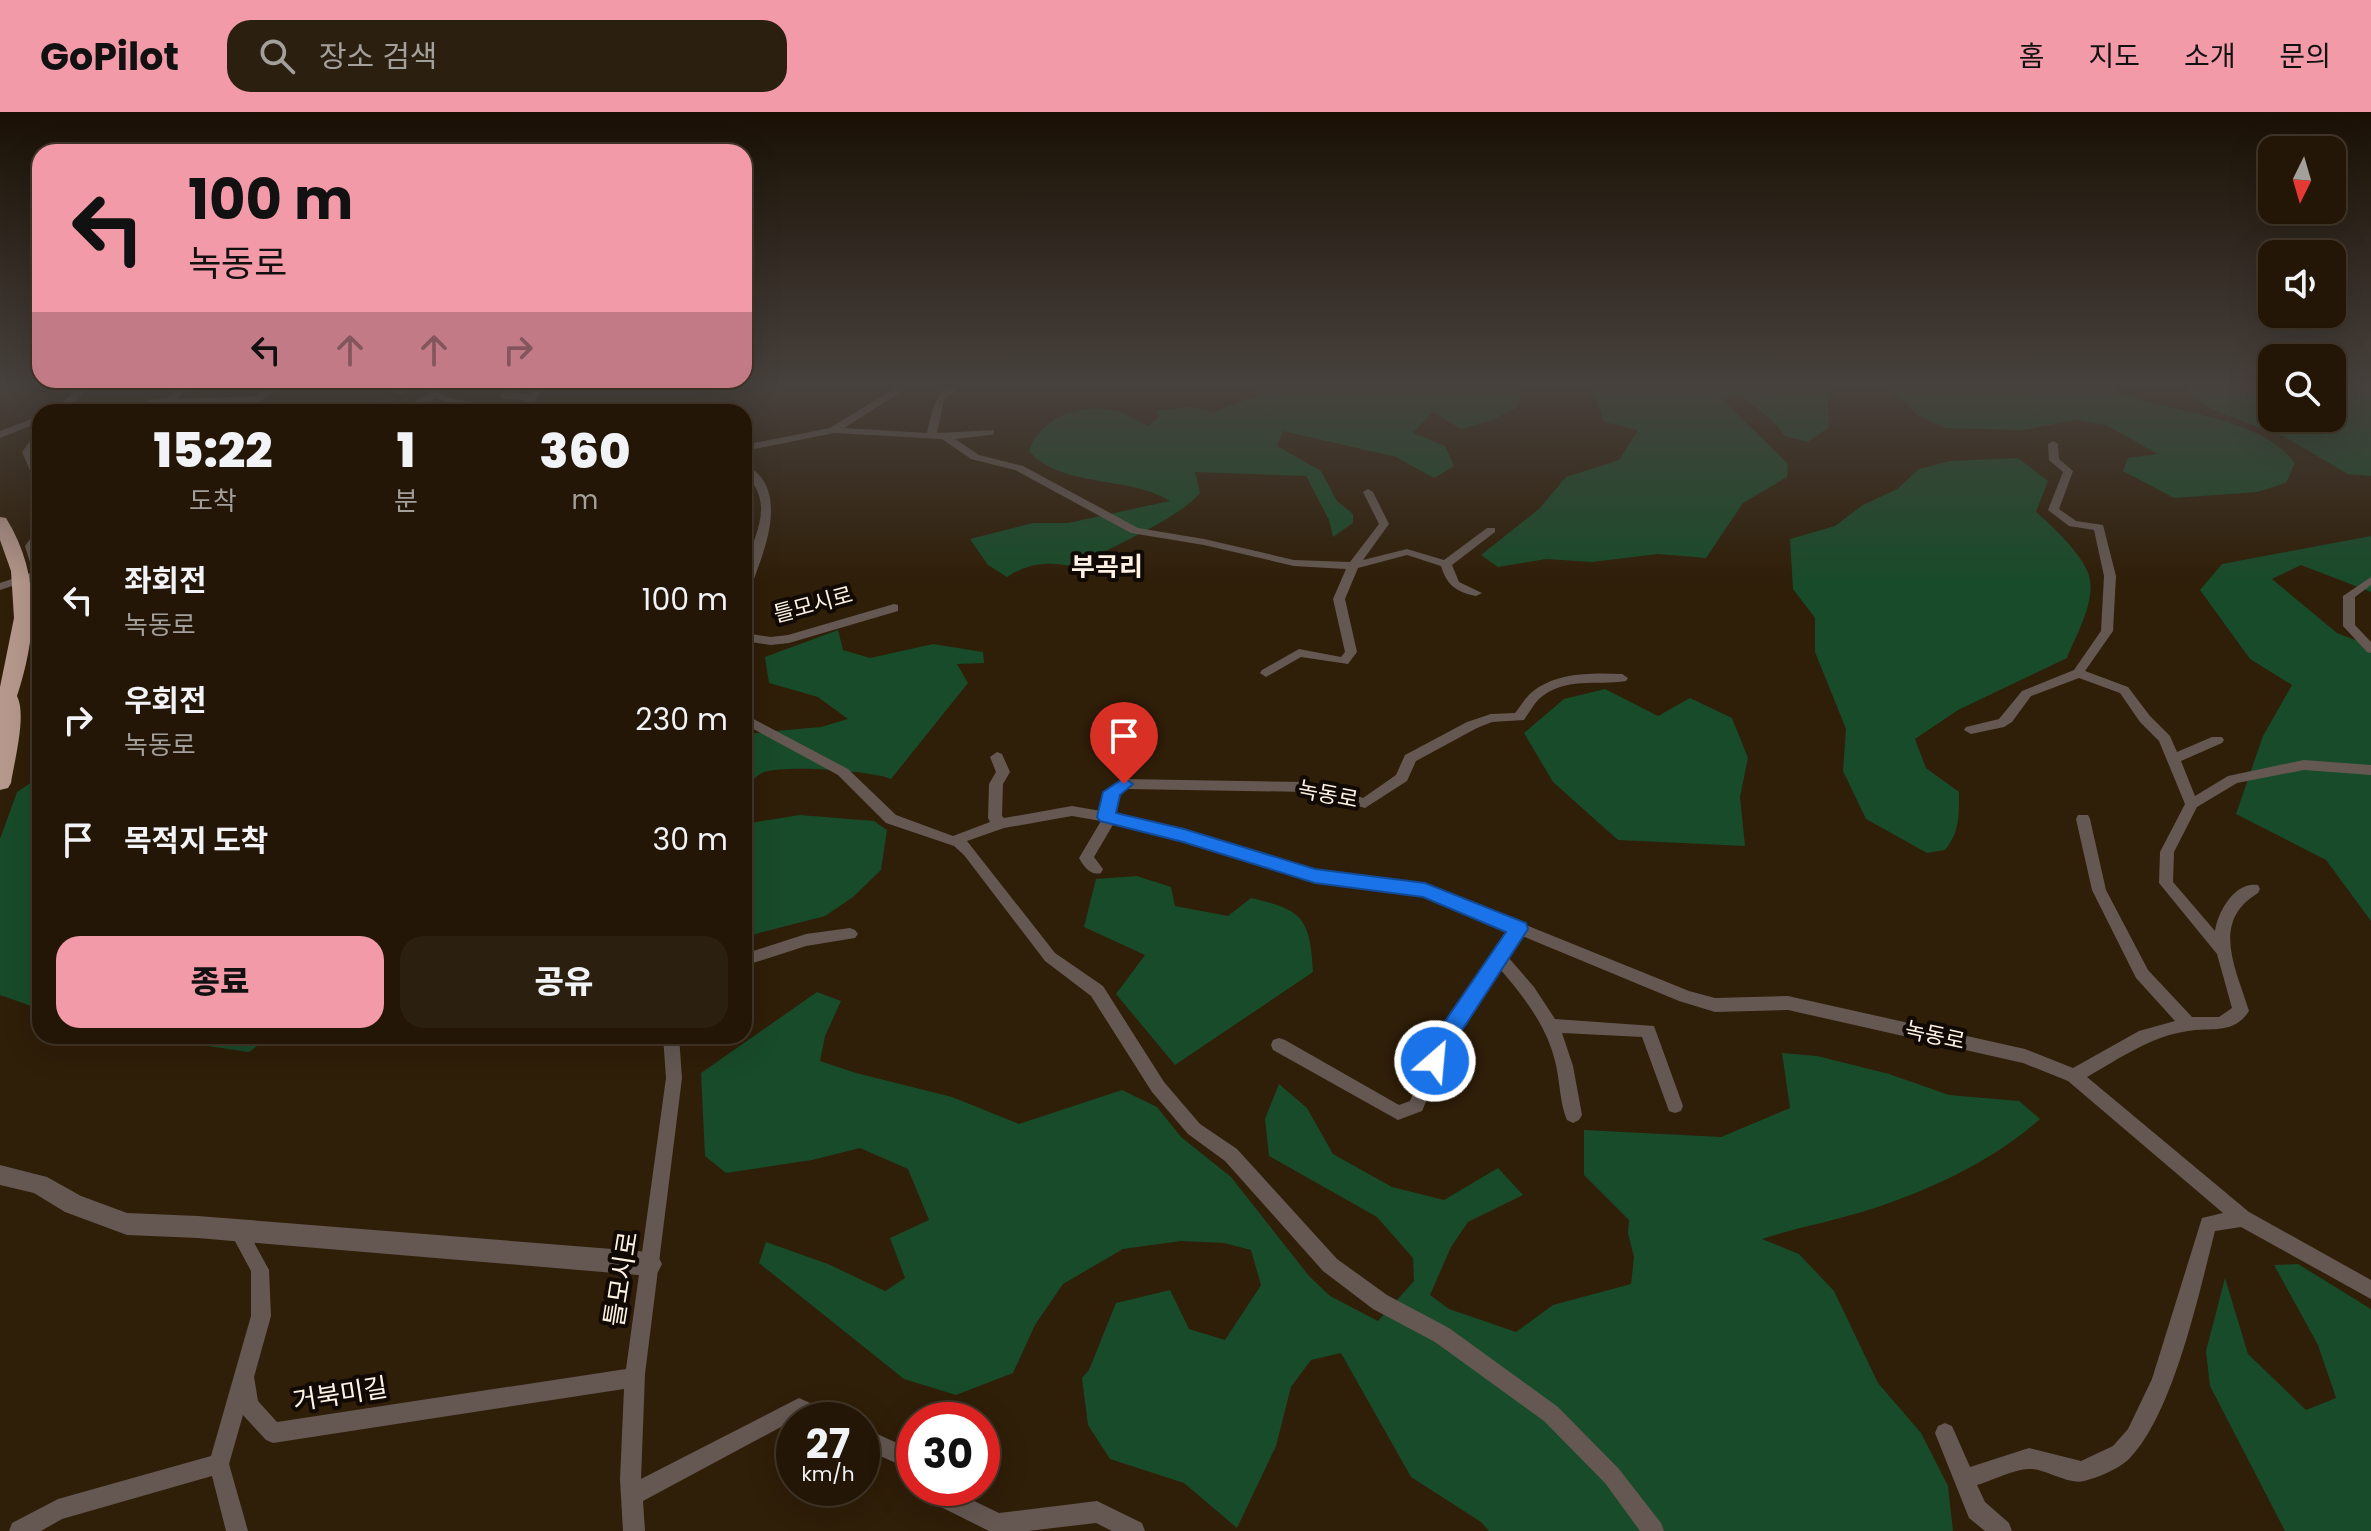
<!DOCTYPE html>
<html lang="ko">
<head>
<meta charset="utf-8">
<style>
  body { margin:0; font-family:Poppins,"Noto Sans KR",sans-serif; background:#2b1f10; color:#f1f3f6; height:100vh; display:flex; flex-direction:column; font-size:30px; white-space:nowrap }
  * { box-sizing:border-box; margin:0 }
  p { font-size:26px; color:#a39f9b }
  .icon { flex:none; width:44px; height:44px; fill:none; stroke:currentColor; stroke-width:2; stroke-linecap:round; stroke-linejoin:round }
  .map { position:relative; flex:1; overflow:hidden }
  .sheet { position:absolute; left:32px; top:292px; width:720px; height:640px; display:flex; flex-direction:column; background:#231606; border-radius:24px; box-shadow:0 8px 32px #0002,0 0 0 2px #403528 }
  .sheet>* { flex:none }
  .guide { position:absolute; left:32px; top:32px; width:720px; height:244px; border-radius:24px; box-shadow:0 8px 32px #0002,0 0 0 2px #403528; background:#f39aa8; color:#111; overflow:hidden }
  .needle { width:52px; rotate:185deg }
  .buttons { position:absolute; left:2258px; top:24px; display:grid; gap:16px }
  .buttons a { display:grid; place-items:center; width:88px; height:88px; border-radius:16px; background:#231606; box-shadow:0 8px 32px #0002,0 0 0 2px #403528; font-size:40px }
  .speed { position:absolute; left:776px; top:1290px; display:flex; gap:16px; font-size:40px; font-weight:700; text-align:center }
  .speed>* { display:grid; place-content:center; width:104px; height:104px; border-radius:50%; background:#231606; box-shadow:0 8px 32px #0002,0 0 0 2px #403528; line-height:1 }
  .speed small { font-size:20px; font-weight:400 }
  .speed .limit { border:12px solid #d22; background:#fff; color:#111 }
  .pin { position:absolute; display:grid; place-items:center; width:68px; height:68px; color:#fff; margin:-82px -34px; border-radius:50% 50% 50% 0; rotate:-45deg; box-shadow:0 0 8px #0007 }
  .pin .icon { rotate:45deg }
  .me { position:absolute; width:88px; margin:-44px; rotate:27deg; stroke-linejoin:round; filter:drop-shadow(0 0 6px #0008) }
  .turn { display:flex; align-items:center; gap:28px; height:168px; padding:0 24px; font-size:36px }
  .turn .icon { width:104px; height:104px; stroke-width:2.5 }
  .turn b { display:block; font-size:56px; line-height:68px }
  .lanes { display:flex; align-items:center; height:76px; padding:0 24px; background:#0003; justify-content:center; gap:40px; direction:ltr }
  .lanes .off { opacity:.35 }
  .eta { display:flex; justify-content:space-evenly; align-items:center; height:136px; text-align:center }
  .eta b { font-size:48px; font-weight:800; line-height:56px }
  .button { display:flex; gap:16px; margin-top:auto; padding:16px 24px }
  .button a { flex:1; height:92px; border-radius:24px; background:#f39aa8; color:#111; font-size:32px; font-weight:800; line-height:92px; text-align:center }
  .button a+a { background:#2b1f10; color:#f1f3f6 }
  ul { padding:0; list-style:none }
  li { display:flex; align-items:center; gap:24px; height:120px; padding:0 24px }
  li div { flex:1 }
  li b { display:block; font-size:30px }
  li em { font-style:normal }
  header { display:flex; align-items:center; gap:48px; box-sizing:border-box; height:112px; padding:0 40px; background:#f39aa8; color:#111 }
  header strong { font-size:38px }
  nav { display:flex; gap:44px; margin-inline-start:auto; font-size:28px }
  .search { width:560px; height:72px; background:#2b1f10; display:flex; align-items:center; gap:20px; box-sizing:border-box; padding:0 28px; border-radius:24px; color:#a39f9b; font-size:30px }
  .map>svg:first-child { display:block }
  .green { fill:#184b29 }
  .lines { fill:none; stroke-linecap:round; stroke-linejoin:round }
  .minor { fill:#655852; fill-rule:evenodd }
  .tertiary { fill:#655852; fill-rule:evenodd }
  .trunk { fill:#b6988c; fill-rule:evenodd }
  .route { fill:#1a73e8; stroke:#114b97; stroke-width:2 }
  .labels { text-anchor:middle; stroke-width:8; stroke-linejoin:round; paint-order:stroke }
  .street-label { font-size:22px; fill:#fef2e5; stroke:#110903 }
  .quarter-label { font-size:26px; font-weight:bold; fill:#fef2e5; stroke:#110903 }
  .near-street-label { font-size:26px; fill:#fef2e5; stroke:#110903 }
</style>
</head>
<body>
<header>
<strong>GoPilot</strong>
<div class="search"><svg class="icon" aria-label="search" viewBox="0 0 24 24"><circle cx="10" cy="10" r="6"/><path d="M15 15l6 6"/></svg>장소 검색</div>
<nav><a>홈</a><a>지도</a><a>소개</a><a>문의</a></nav>
</header>
<div class="map">
<svg width="2371" height="1419" viewBox="0 0 2371 1419">
  <rect width="100%" height="100%" fill="#2f1e08"/>
  <g class="green">
    <path d="M 1254,271 L 1512,271 L 1521,283 L 1518,295 L 1490,309 L 1461,317 L 1433,300 L 1413,321 L 1445,334 L 1454,354 L 1434,366 L 1396,345 L 1283,319 L 1277,334 L 1321,359 L 1337,389 L 1353,402 L 1353,411 L 1333,425 L 1329,408 L 1306,364 L 1195,360 L 1200,381 C 1173,411 1115,431 1078,455 C 1051,450 1031,449 1007,465 L 988,453 L 970,427 L 1033,411 L 1068,411 L 1170,389 C 1132,364 1060,376 1029,339 C 1040,305 1080,292 1113,298 C 1125,300 1137,309 1148,314 L 1159,305 L 1155,299 L 1191,295 L 1212,300 L 1257,284 Z"/>
    <path d="M 1591,271 L 1819,271 L 1828,280 L 1829,315 L 1808,330 L 1785,324 L 1776,312 L 1738,281 L 1723,288 L 1788,352 L 1787,365 L 1743,391 L 1706,446 L 1658,442 L 1592,450 L 1546,447 L 1498,455 L 1481,443 L 1539,397 L 1566,365 L 1619,348 L 1638,318 L 1604,310 Z"/>
    <path d="M 1891,271 L 2117,271 L 2115,279 C 2168,301 2259,303 2295,351 L 2286,371 L 2257,380 L 2174,386 L 2123,359 L 2128,346 L 2158,342 L 2106,313 L 2076,308 L 2023,318 L 1945,316 L 1917,303 L 1889,273 Z"/>
    <path d="M 2182,271 L 2272,271 L 2272,306 L 2332,306 L 2332,271 L 2371,271 L 2371,364 L 2348,362 L 2283,324 L 2213,298 L 2193,286 Z"/>
    <path d="M 428,286 L 441,292 L 493,300 L 282,300 L 328,294 L 329,298 C 341,300 357,300 369,295 C 379,291 382,287 394,287 L 393,292 L 402,290 L 398,295 L 409,296 Z"/>
    <path d="M 2018,346 L 2048,369 L 2036,400 C 2052,414 2087,446 2090,468 C 2094,493 2076,523 2067,546 L 1958,598 L 1915,627 L 1926,656 L 1959,680 C 1959,702 1960,720 1945,738 L 1927,741 L 1866,707 L 1843,659 L 1846,617 L 1815,540 L 1815,506 L 1793,477 L 1790,427 L 1835,414 L 1863,393 L 1897,377 L 1919,357 L 1950,349 Z"/>
    <path d="M 2371,424 L 2371,480 L 2301,453 L 2272,467 L 2337,521 L 2371,534 L 2371,809 L 2326,748 L 2236,702 L 2263,624 L 2292,573 L 2250,547 L 2200,478 L 2222,452 Z"/>
    <path d="M 838,518 L 843,538 L 870,546 L 933,532 L 983,540 L 984,551 L 957,552 L 968,571 L 891,667 C 870,658 786,653 764,660 C 757,663 750,671 744,676 L 744,622 L 821,615 L 848,607 L 818,585 L 769,571 L 765,545 Z"/>
    <path d="M 1605,577 L 1658,604 L 1690,586 L 1732,606 L 1748,646 L 1740,685 L 1745,734 L 1618,728 L 1553,670 L 1524,621 L 1564,587 Z"/>
    <path d="M 35,668 L 40,668 L 40,897 L 0,883 L 0,727 L 17,680 Z"/>
    <path d="M 800,703 L 874,709 L 887,718 L 881,758 L 853,785 L 825,804 L 744,825 L 744,712 Z"/>
    <path d="M 1137,764 L 1171,775 L 1175,794 L 1228,804 L 1251,786 C 1303,798 1310,806 1313,860 L 1175,953 L 1116,882 L 1145,843 L 1084,815 L 1096,767 Z"/>
    <path d="M 817,880 L 841,889 L 825,924 L 820,949 L 856,961 L 952,985 L 1019,1012 L 1122,978 L 1157,995 L 1181,1025 L 1231,1065 L 1309,1164 L 1330,1184 L 1378,1209 L 1414,1169 L 1413,1146 L 1377,1105 L 1269,1044 L 1265,1007 L 1279,972 L 1307,996 L 1333,1042 L 1392,1075 L 1444,1088 L 1498,1056 L 1523,1083 L 1468,1110 L 1451,1135 L 1430,1183 L 1449,1197 L 1516,1220 L 1553,1193 L 1631,1172 L 1634,1145 L 1628,1121 L 1629,1108 L 1584,1063 L 1584,1018 L 1721,1025 L 1790,996 L 1782,941 L 1817,944 L 1889,962 L 1949,983 L 2019,989 L 2040,1007 C 1992,1050 1924,1081 1862,1100 C 1829,1110 1795,1116 1762,1127 L 1799,1142 L 1834,1179 L 1878,1271 L 1921,1321 L 1948,1374 L 1953,1419 L 1489,1419 L 1481,1410 L 1411,1365 L 1341,1241 L 1311,1248 L 1291,1275 L 1276,1334 L 1237,1416 L 1184,1371 L 1110,1347 L 1088,1313 L 1082,1266 L 1089,1258 L 1116,1191 L 1170,1178 L 1189,1217 L 1225,1228 L 1261,1173 L 1251,1138 L 1224,1131 L 1181,1129 L 1123,1137 L 1063,1172 L 1035,1213 L 1013,1261 L 956,1283 L 904,1267 L 759,1151 L 766,1130 L 828,1152 L 885,1179 L 905,1166 L 890,1126 L 929,1108 L 908,1057 L 860,1036 L 812,1048 L 726,1061 L 705,1044 L 701,961 Z"/>
    <path d="M 138,924 L 271,924 L 249,940 Z"/>
    <path d="M 2298,1152 L 2371,1197 L 2371,1419 L 2285,1419 L 2210,1274 L 2206,1239 L 2225,1166 L 2248,1242 L 2306,1298 L 2336,1286 L 2318,1233 L 2274,1153 Z"/>
  </g>
  <g class="lines">
    <g class="minor">
      <path d="M 83,271 L 94,271 L 63,300 L 52,300 Z"/>
      <path d="M 183,271 L 193,271 L 177,287 L 255,284 L 278,271 L 290,271 L 260,289 L 253,300 L 243,300 L 250,290 C 229,291 159,298 144,291 L 149,288 L 166,287 Z"/>
      <path d="M 393,271 L 403,271 L 404,282 L 398,282 Z"/>
      <path d="M 425,271 L 435,271 L 438,280 L 454,287 L 516,297 L 521,300 C 492,300 462,296 435,286 L 410,300 L 398,300 L 429,281 Z"/>
      <path d="M 903,271 L 915,271 L 844,316 L 927,321 C 933,296 936,271 967,271 L 944,288 L 937,321 L 994,318 L 994,322 L 991,323 L 955,327 L 979,343 L 1023,354 L 1138,416 L 1204,427 L 1294,448 L 1350,450 L 1379,412 L 1363,380 L 1368,377 L 1373,380 L 1389,412 L 1363,448 L 1407,437 L 1444,448 L 1487,416 L 1495,416 L 1495,420 L 1452,453 L 1459,470 L 1482,481 L 1476,484 C 1457,480 1447,474 1441,454 L 1407,443 L 1358,456 L 1345,487 L 1357,540 L 1348,552 L 1301,545 L 1266,565 L 1260,561 L 1262,558 L 1299,537 L 1341,545 L 1345,540 L 1333,487 L 1346,457 L 1294,454 L 1204,433 L 1131,421 L 1015,358 L 971,347 L 942,327 L 834,321 L 744,339 L 744,333 L 830,316 Z"/>
      <path d="M 511,272 L 544,273 L 546,275 L 533,291 L 556,300 L 541,300 L 524,294 L 522,292 L 526,288 L 502,286 L 500,284 ZM 517,277 L 534,278 L 530,282 L 512,281 Z"/>
      <path d="M 40,304 L 40,310 L 0,326 L 0,319 Z"/>
      <path d="M 40,320 L 40,330 L 32,340 L 40,358 L 40,373 L 35,370 L 22,340 L 36,321 Z"/>
      <path d="M 2053,329 L 2058,332 L 2059,347 L 2073,359 L 2059,397 L 2076,409 L 2103,413 L 2116,464 L 2113,519 L 2085,559 L 2128,575 L 2150,604 L 2170,624 L 2177,640 L 2212,625 L 2222,625 L 2224,628 L 2222,631 L 2181,649 L 2195,684 L 2228,664 L 2304,648 L 2371,653 L 2371,663 L 2304,658 L 2237,671 L 2197,695 L 2174,740 L 2173,770 L 2215,819 C 2218,799 2235,769 2258,773 L 2260,777 L 2258,781 C 2210,810 2236,856 2249,899 C 2234,923 2211,915 2188,919 C 2151,924 2119,947 2087,965 L 2249,1100 L 2371,1168 L 2371,1187 L 2241,1115 L 2215,1119 C 2199,1181 2173,1304 2128,1348 C 2118,1357 2097,1366 2084,1369 C 2067,1373 2047,1357 2030,1357 C 2017,1356 1991,1369 1977,1373 L 1985,1390 L 2009,1411 L 2012,1419 L 1985,1419 L 1969,1406 L 1935,1321 L 1938,1314 L 1945,1311 L 1952,1314 L 1970,1355 L 2029,1336 L 2081,1349 L 2113,1334 L 2128,1317 L 2152,1267 L 2202,1106 L 2223,1101 L 2068,969 L 2023,951 L 1788,898 L 1715,900 L 1679,889 L 1522,824 L 1508,845 L 1534,875 L 1555,907 L 1654,914 L 1683,994 L 1681,999 L 1675,1001 L 1669,999 L 1642,925 L 1562,921 L 1573,954 L 1582,1003 L 1579,1008 L 1573,1011 L 1567,1008 C 1560,992 1560,971 1556,953 C 1548,916 1525,886 1500,857 L 1453,927 L 1422,999 L 1398,1008 L 1273,938 L 1271,933 L 1273,928 L 1279,926 L 1285,928 L 1399,993 L 1410,989 L 1440,919 L 1510,819 L 1423,783 L 1337,774 L 1114,711 L 1094,745 L 1103,757 L 1101,761 C 1091,764 1084,755 1079,746 L 1101,709 L 1072,704 L 1004,716 L 967,729 L 1055,841 L 1103,874 L 1164,970 L 1200,1012 L 1237,1037 L 1337,1147 L 1387,1183 L 1449,1216 L 1558,1295 L 1619,1357 L 1661,1411 L 1664,1419 L 1640,1419 L 1605,1371 L 1544,1309 L 1435,1230 L 1373,1197 L 1323,1159 L 1225,1049 L 1188,1022 L 1152,980 L 1091,884 L 1045,849 L 964,743 L 954,734 L 886,711 L 838,663 L 744,612 L 744,602 L 848,657 L 896,703 L 953,724 L 990,710 L 988,706 L 989,672 L 996,660 L 990,645 L 997,640 L 1002,642 L 1010,660 L 1003,672 L 1002,704 L 1004,706 L 1072,694 L 1101,699 L 1107,677 L 1124,667 L 1308,670 L 1363,686 L 1396,663 L 1405,643 L 1467,610 L 1491,602 L 1515,601 C 1521,594 1525,586 1531,581 C 1556,560 1591,561 1622,562 L 1628,566 L 1626,569 C 1596,574 1565,564 1539,587 C 1533,593 1529,601 1524,608 L 1492,610 L 1477,616 L 1416,649 L 1407,669 L 1365,696 L 1308,680 L 1127,677 L 1118,682 L 1114,701 L 1337,764 L 1425,772 L 1689,879 L 1715,886 L 1788,884 L 2025,937 L 2073,956 L 2139,919 L 2175,909 L 2136,866 L 2092,778 L 2076,707 L 2078,703 L 2088,703 L 2090,707 L 2106,778 L 2148,858 L 2192,905 L 2219,905 L 2232,896 L 2217,842 L 2159,771 L 2160,740 L 2185,692 L 2159,629 L 2140,610 L 2120,581 L 2079,566 L 2031,584 L 2012,610 L 2004,615 L 1971,622 L 1964,618 L 1966,615 L 1999,607 L 2022,579 L 2074,558 L 2101,519 L 2104,464 L 2094,418 L 2069,414 L 2048,398 L 2063,360 L 2049,348 L 2048,332 Z"/>
      <path d="M 744,352 C 784,371 771,420 759,453 C 755,463 753,475 744,479 C 744,474 743,466 744,461 C 752,424 778,393 744,361 Z"/>
      <path d="M 40,418 L 40,429 L 37,434 L 40,446 L 40,465 L 0,478 L 0,471 L 33,460 L 25,434 L 36,419 Z"/>
      <path d="M 2371,465 L 2371,473 L 2355,485 L 2355,513 L 2371,530 L 2371,541 L 2367,540 L 2343,514 L 2343,484 Z"/>
      <path d="M 894,492 L 898,493 L 898,499 L 789,531 L 771,533 L 744,529 L 744,521 L 771,525 L 788,523 Z"/>
      <path d="M 850,816 L 855,818 L 858,822 L 855,826 L 806,834 L 744,854 L 744,842 L 806,822 Z"/>
      <path d="M 663,924 L 679,924 L 682,966 L 645,1262 L 641,1367 L 799,1286 L 832,1301 L 835,1308 L 794,1308 L 643,1389 L 645,1419 L 623,1419 L 620,1367 L 624,1277 L 273,1331 L 266,1328 L 243,1303 L 229,1352 L 248,1419 L 226,1419 L 212,1364 L 62,1407 L 41,1419 L 9,1419 L 12,1411 L 58,1387 L 211,1344 L 251,1204 L 251,1159 L 229,1118 L 232,1112 L 238,1109 L 244,1112 L 269,1158 L 271,1204 L 254,1265 L 258,1289 L 277,1310 L 626,1257 L 666,966 Z"/>
      <path d="M 862,1315 L 910,1337 L 914,1342 L 914,1371 L 907,1368 L 896,1351 L 862,1336 Z"/>
      <path d="M 914,1375 L 947,1376 L 999,1401 L 1097,1389 L 1142,1411 L 1145,1419 L 1112,1419 L 1096,1411 L 1028,1419 L 989,1419 L 917,1383 Z"/>
    </g>
    <path class="tertiary" d="M 0,1053 L 47,1065 L 81,1084 L 127,1101 L 198,1104 L 650,1140 L 658,1144 L 662,1152 L 658,1160 L 650,1164 L 198,1126 L 127,1123 L 65,1100 L 34,1081 L 0,1073 Z"/>
    <path class="trunk" d="M 0,405 L 6,406 C 41,462 37,524 17,584 C 27,603 14,650 11,671 L 8,676 L 0,678 L 0,575 L 14,506 L 11,459 L 0,428 Z"/>
  </g>
  <linearGradient id="sky" x2="0" y2="1"><stop stop-color="#1a1004"/><stop offset="0.58" stop-color="#47413d"/><stop offset="1" stop-color="#47413d" stop-opacity="0"/></linearGradient>
  <rect width="2371" height="470" fill="url(#sky)"/>
  <path class="route" d="M 1124,666 L 1133,672 L 1120,683 L 1116,701 L 1184,717 L 1315,757 L 1425,771 L 1526,811 L 1528,817 L 1455,929 L 1443,955 L 1435,958 L 1428,955 L 1425,949 L 1439,918 L 1506,820 L 1423,785 L 1315,771 L 1183,730 L 1100,709 L 1097,705 L 1103,680 Z"/>
  <g class="labels">
    <g class="street-label">
      <text transform="translate(813 492) rotate(-15)" y="8">틀모시로</text>
      <text transform="translate(1328 682) rotate(11)" y="8">녹동로</text>
      <text transform="translate(1935 923) rotate(12)" y="8">녹동로</text>
    </g>
    <g class="quarter-label">
      <text x="1107" y="464">부곡리</text>
    </g>
    <g class="near-street-label">
      <text transform="translate(621 1167) rotate(-81)" y="9">틀모시로</text>
      <text transform="translate(340 1282) rotate(-9)" y="9">거북미길</text>
    </g>
  </g>
</svg>
<div class="buttons">
<a><svg class="needle" viewBox="-14 -14 28 28"><path d="M0-13l5 13h-10z" fill="#e53935"/><path d="M0 13l5-13h-10z" fill="#a39f9b"/></svg></a>
<a><svg class="icon" aria-label="sound" viewBox="0 0 24 24"><path d="M4 9h4l5-4v14l-5-4H4zM17 9q2 3 0 6"/></svg></a>
<a><svg class="icon" aria-label="search" viewBox="0 0 24 24"><circle cx="10" cy="10" r="6"/><path d="M15 15l6 6"/></svg></a>
</div>
<div class="speed"><div>27<small>km/h</small></div><div class="limit">30</div></div>
<div class="pin" style="left:1124px;top:672px;background:#d93025"><svg class="icon" aria-label="arrive" viewBox="0 0 24 24"><path d="M6 21V4h12l-3 4 3 4H6"/></svg></div>
<svg class="me" style="left:1435px;top:949px" viewBox="-20 -20 40 40"><circle r="17" fill="#1a73e8" stroke="#fff" stroke-width="3"/><path d="M0-11L8 9 0 5-8 9z" fill="#fff"/></svg>
<div class="guide">
<div class="turn"><svg class="icon" aria-label="left" viewBox="0 0 24 24"><path d="M17 20v-9H6M10 6l-5 5 5 5"/></svg><div><b>100 m</b>녹동로</div></div>
<div class="lanes"><svg class="icon" aria-label="left" viewBox="0 0 24 24"><path d="M17 20v-9H6M10 6l-5 5 5 5"/></svg><svg class="icon off" aria-label="ahead" viewBox="0 0 24 24"><path d="M12 20V5M6 11l6-6 6 6"/></svg><svg class="icon off" aria-label="ahead" viewBox="0 0 24 24"><path d="M12 20V5M6 11l6-6 6 6"/></svg><svg class="icon off" aria-label="right" viewBox="0 0 24 24"><path d="M7 20v-9h11M14 6l5 5-5 5"/></svg></div>
</div>
<section class="sheet">
<div class="eta">
<div><b>15:22</b><p>도착</p></div>
<div><b>1</b><p>분</p></div>
<div><b>360</b><p>m</p></div>
</div>
<ul>
<li><svg class="icon" aria-label="left" viewBox="0 0 24 24"><path d="M17 20v-9H6M10 6l-5 5 5 5"/></svg><div><b>좌회전</b><p>녹동로</p></div><em>100 m</em></li>
<li><svg class="icon" aria-label="right" viewBox="0 0 24 24"><path d="M7 20v-9h11M14 6l5 5-5 5"/></svg><div><b>우회전</b><p>녹동로</p></div><em>230 m</em></li>
<li><svg class="icon" aria-label="arrive" viewBox="0 0 24 24"><path d="M6 21V4h12l-3 4 3 4H6"/></svg><div><b>목적지 도착</b></div><em>30 m</em></li>
</ul>
<div class="button"><a>종료</a><a>공유</a></div>
</section>
</div>
</body>
</html>
